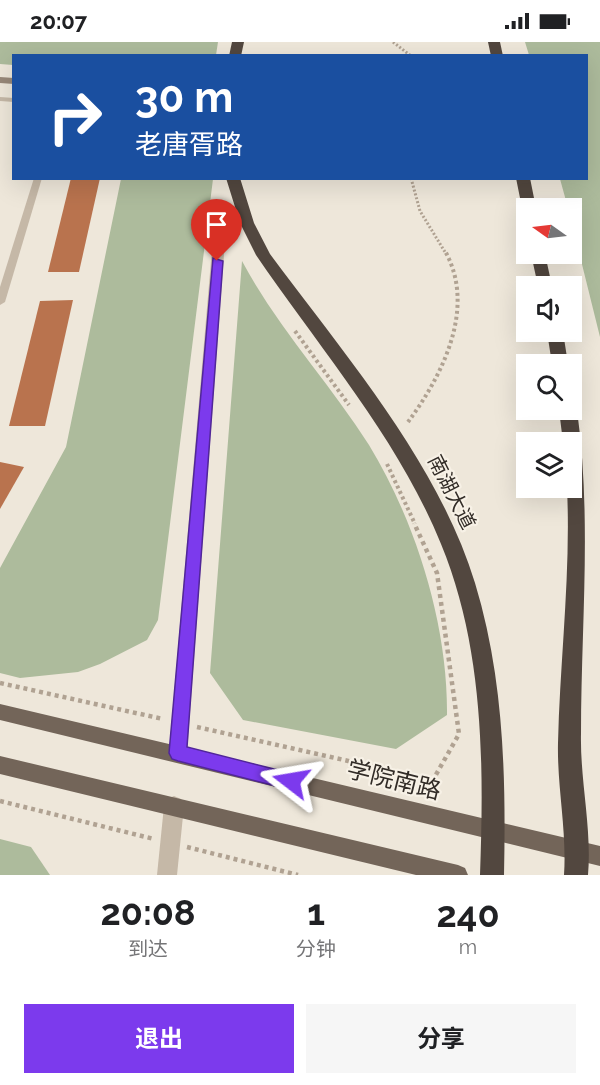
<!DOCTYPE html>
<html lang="zh">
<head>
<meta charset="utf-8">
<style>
  body { margin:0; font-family:Raleway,"Noto Sans SC",sans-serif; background:#f6f6f6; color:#202124; height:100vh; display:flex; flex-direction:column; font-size:22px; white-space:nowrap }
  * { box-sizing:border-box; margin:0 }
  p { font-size:20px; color:#757577 }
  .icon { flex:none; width:33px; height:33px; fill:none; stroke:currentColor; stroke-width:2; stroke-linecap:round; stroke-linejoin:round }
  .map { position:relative; height:833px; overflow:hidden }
  .side { display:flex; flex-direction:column; background:#fff; flex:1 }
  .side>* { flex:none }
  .top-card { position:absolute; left:12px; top:12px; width:576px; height:126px; border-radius:0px; box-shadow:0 6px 24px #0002; background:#1a4fa0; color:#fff; overflow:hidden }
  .needle { width:39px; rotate:284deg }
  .controls { position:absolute; left:516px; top:156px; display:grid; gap:12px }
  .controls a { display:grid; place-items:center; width:66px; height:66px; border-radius:0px; background:#fff; box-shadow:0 6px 24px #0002; font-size:30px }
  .pin { position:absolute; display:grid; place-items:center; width:51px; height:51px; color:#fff; margin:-62px -26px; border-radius:50% 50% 50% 0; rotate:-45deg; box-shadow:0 0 6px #0007 }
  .pin .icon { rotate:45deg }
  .me { position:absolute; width:66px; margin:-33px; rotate:284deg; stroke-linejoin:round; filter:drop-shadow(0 0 4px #0008) }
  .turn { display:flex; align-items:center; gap:21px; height:126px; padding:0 24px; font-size:27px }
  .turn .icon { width:78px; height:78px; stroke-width:2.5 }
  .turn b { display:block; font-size:42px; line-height:51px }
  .eta { display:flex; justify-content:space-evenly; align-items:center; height:102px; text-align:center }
  .eta b { font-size:36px; font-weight:700; line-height:42px }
  .button { display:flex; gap:12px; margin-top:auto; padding:12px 24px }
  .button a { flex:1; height:69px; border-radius:0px; background:#7c3aed; color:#fff; font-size:24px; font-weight:700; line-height:69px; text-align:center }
  .button a+a { background:#f6f6f6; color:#202124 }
  .status { display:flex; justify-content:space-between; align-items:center; height:42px; padding:0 30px; background:#fff; direction:ltr }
  .status svg { height:16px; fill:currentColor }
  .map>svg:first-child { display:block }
  .green { fill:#adbb9c }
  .building { fill:#b9734e }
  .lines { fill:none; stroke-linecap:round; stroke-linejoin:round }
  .path-far2 { stroke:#b0a292; stroke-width:3; stroke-dasharray:2 2; stroke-linecap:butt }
  .path-far1 { stroke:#b0a292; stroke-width:4; stroke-dasharray:3 3; stroke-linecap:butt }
  .path { stroke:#b0a292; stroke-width:4.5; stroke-dasharray:4 4; stroke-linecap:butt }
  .lane { fill:#c5b8a7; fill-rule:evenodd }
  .street { fill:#c5b8a7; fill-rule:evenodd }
  .secondary { fill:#988879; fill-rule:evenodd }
  .primary { fill:#736559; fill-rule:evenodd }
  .highway { fill:#52473f; fill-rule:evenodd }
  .route { fill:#7c3aed; stroke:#51269a; stroke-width:1.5 }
  .labels { text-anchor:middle; stroke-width:4.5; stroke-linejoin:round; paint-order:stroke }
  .street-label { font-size:20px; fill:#322c27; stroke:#f7f1e6 }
  .near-street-label { font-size:24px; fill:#322c27; stroke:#f7f1e6 }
</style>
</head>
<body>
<div class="status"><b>20:07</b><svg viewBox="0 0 49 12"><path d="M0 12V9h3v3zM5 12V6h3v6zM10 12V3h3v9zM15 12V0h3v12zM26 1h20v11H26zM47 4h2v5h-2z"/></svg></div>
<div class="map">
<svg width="600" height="833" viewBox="0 0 600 833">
  <rect width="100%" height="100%" fill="#eee7da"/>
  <g class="green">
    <path d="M 0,0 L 218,0 L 216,13 L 14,14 L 13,23 L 0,22 Z"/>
    <path d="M 525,0 L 600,0 L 600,295 L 572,182 L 572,166 L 568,166 L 560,137 L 586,136 L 586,14 L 529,13 Z"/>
    <path d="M 121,137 L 213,137 L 158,578 L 147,598 L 100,622 L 78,630 L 20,636 L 0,631 L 0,526 L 66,405 Z"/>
    <path d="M 242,219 C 277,285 329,340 369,403 C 416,480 448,583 447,673 L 396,707 L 243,678 L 210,631 Z"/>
    <path d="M 0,797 L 31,805 L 50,833 L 0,833 Z"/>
  </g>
  <g class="building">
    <path d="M 71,136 L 100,136 L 79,230 L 48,230 Z"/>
    <path d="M 73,258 L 45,384 L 9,384 L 40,259 Z"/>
    <path d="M 0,420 L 24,425 L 0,467 Z"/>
  </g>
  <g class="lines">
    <g class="path-far2">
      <path d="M 393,0 L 411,14"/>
      <path d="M 411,136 L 420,169 L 445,210"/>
    </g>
    <g class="path-far1">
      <path d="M 295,289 L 349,363"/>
      <path d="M 408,380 C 442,334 477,266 445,209"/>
      <path d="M 387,422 L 415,482"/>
    </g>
    <g class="path">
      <path d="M 0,641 L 163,677"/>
      <path d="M 197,685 L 433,738 L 459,692 L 437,531 L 414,481"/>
      <path d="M 0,759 L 154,797"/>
      <path d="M 187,805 L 298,833"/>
    </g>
    <g class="lane">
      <path d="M 0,55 L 14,56 L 14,60 L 0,59 Z"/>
      <path d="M 34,136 L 42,136 L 5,260 L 0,263 L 0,245 Z"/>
    </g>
    <g class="street">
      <path d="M 221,168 L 227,172 L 187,711 L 185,717 L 178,720 L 171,717 L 169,711 L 215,172 Z"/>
      <path d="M 174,754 L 181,757 L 184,764 L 177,833 L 157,833 L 164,764 L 167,757 Z"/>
    </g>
    <path class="secondary" d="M 0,35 L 14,36 L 14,42 L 0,41 Z"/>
    <g class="primary">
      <path d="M 0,662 L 600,804 L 600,824 L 0,678 Z"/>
      <path d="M 0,714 L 458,823 L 465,826 L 468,833 L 416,833 L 0,732 Z"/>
    </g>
    <g class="highway">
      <path d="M 232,0 L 244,0 L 241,14 L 229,14 Z"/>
      <path d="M 488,0 L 500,0 L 503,14 L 491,14 Z"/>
      <path d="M 226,136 L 240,136 L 254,181 L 270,212 C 344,312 438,420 475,541 C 504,636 506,735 504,833 L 480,833 C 484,723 484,606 441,502 C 398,396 320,307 256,213 L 240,181 Z"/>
      <path d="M 516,136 L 530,136 L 536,166 L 526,166 L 526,170 L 522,166 Z"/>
      <path d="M 531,212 L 545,212 L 552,244 L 538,244 Z"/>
      <path d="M 547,290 L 563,290 L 568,322 L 552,322 Z"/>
      <path d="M 572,363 L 577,368 C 592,476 581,583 581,692 C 580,739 592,786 588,833 L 564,833 C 567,789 557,745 558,701 C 560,616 571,531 567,446 L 572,446 L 572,400 L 563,400 L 559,368 L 572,368 Z"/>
    </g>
  </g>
  <path class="route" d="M 213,216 L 223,219 L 187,705 L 298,733 L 300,739 L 298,745 L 291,748 L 178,719 L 172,717 L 169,711 Z"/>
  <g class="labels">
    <g class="street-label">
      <text transform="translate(452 450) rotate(63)" y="7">南湖大道</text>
    </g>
    <g class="near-street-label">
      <text transform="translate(394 738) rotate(14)" y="8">学院南路</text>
    </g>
  </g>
</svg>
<div class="controls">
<a><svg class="needle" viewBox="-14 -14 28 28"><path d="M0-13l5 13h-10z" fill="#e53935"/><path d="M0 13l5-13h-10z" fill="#757577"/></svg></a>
<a><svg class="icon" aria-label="sound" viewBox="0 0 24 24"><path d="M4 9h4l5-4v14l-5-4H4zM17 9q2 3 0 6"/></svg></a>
<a><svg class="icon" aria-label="search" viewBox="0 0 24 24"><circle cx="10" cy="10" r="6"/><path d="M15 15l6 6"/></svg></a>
<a><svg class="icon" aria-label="layers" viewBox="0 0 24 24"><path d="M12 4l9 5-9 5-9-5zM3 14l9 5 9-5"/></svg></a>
</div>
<div class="pin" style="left:217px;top:219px;background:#d93025"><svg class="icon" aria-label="arrive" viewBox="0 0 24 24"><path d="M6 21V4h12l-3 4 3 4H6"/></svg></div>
<svg class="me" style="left:291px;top:739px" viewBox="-20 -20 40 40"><path d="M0-17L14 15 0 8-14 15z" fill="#7c3aed" stroke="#fff" stroke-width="4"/></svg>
<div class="top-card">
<div class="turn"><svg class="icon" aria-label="right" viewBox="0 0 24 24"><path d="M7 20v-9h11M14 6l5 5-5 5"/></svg><div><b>30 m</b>老唐胥路</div></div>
</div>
</div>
<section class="side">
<div class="eta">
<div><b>20:08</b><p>到达</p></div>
<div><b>1</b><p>分钟</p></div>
<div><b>240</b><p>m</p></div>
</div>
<div class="button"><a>退出</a><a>分享</a></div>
</section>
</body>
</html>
